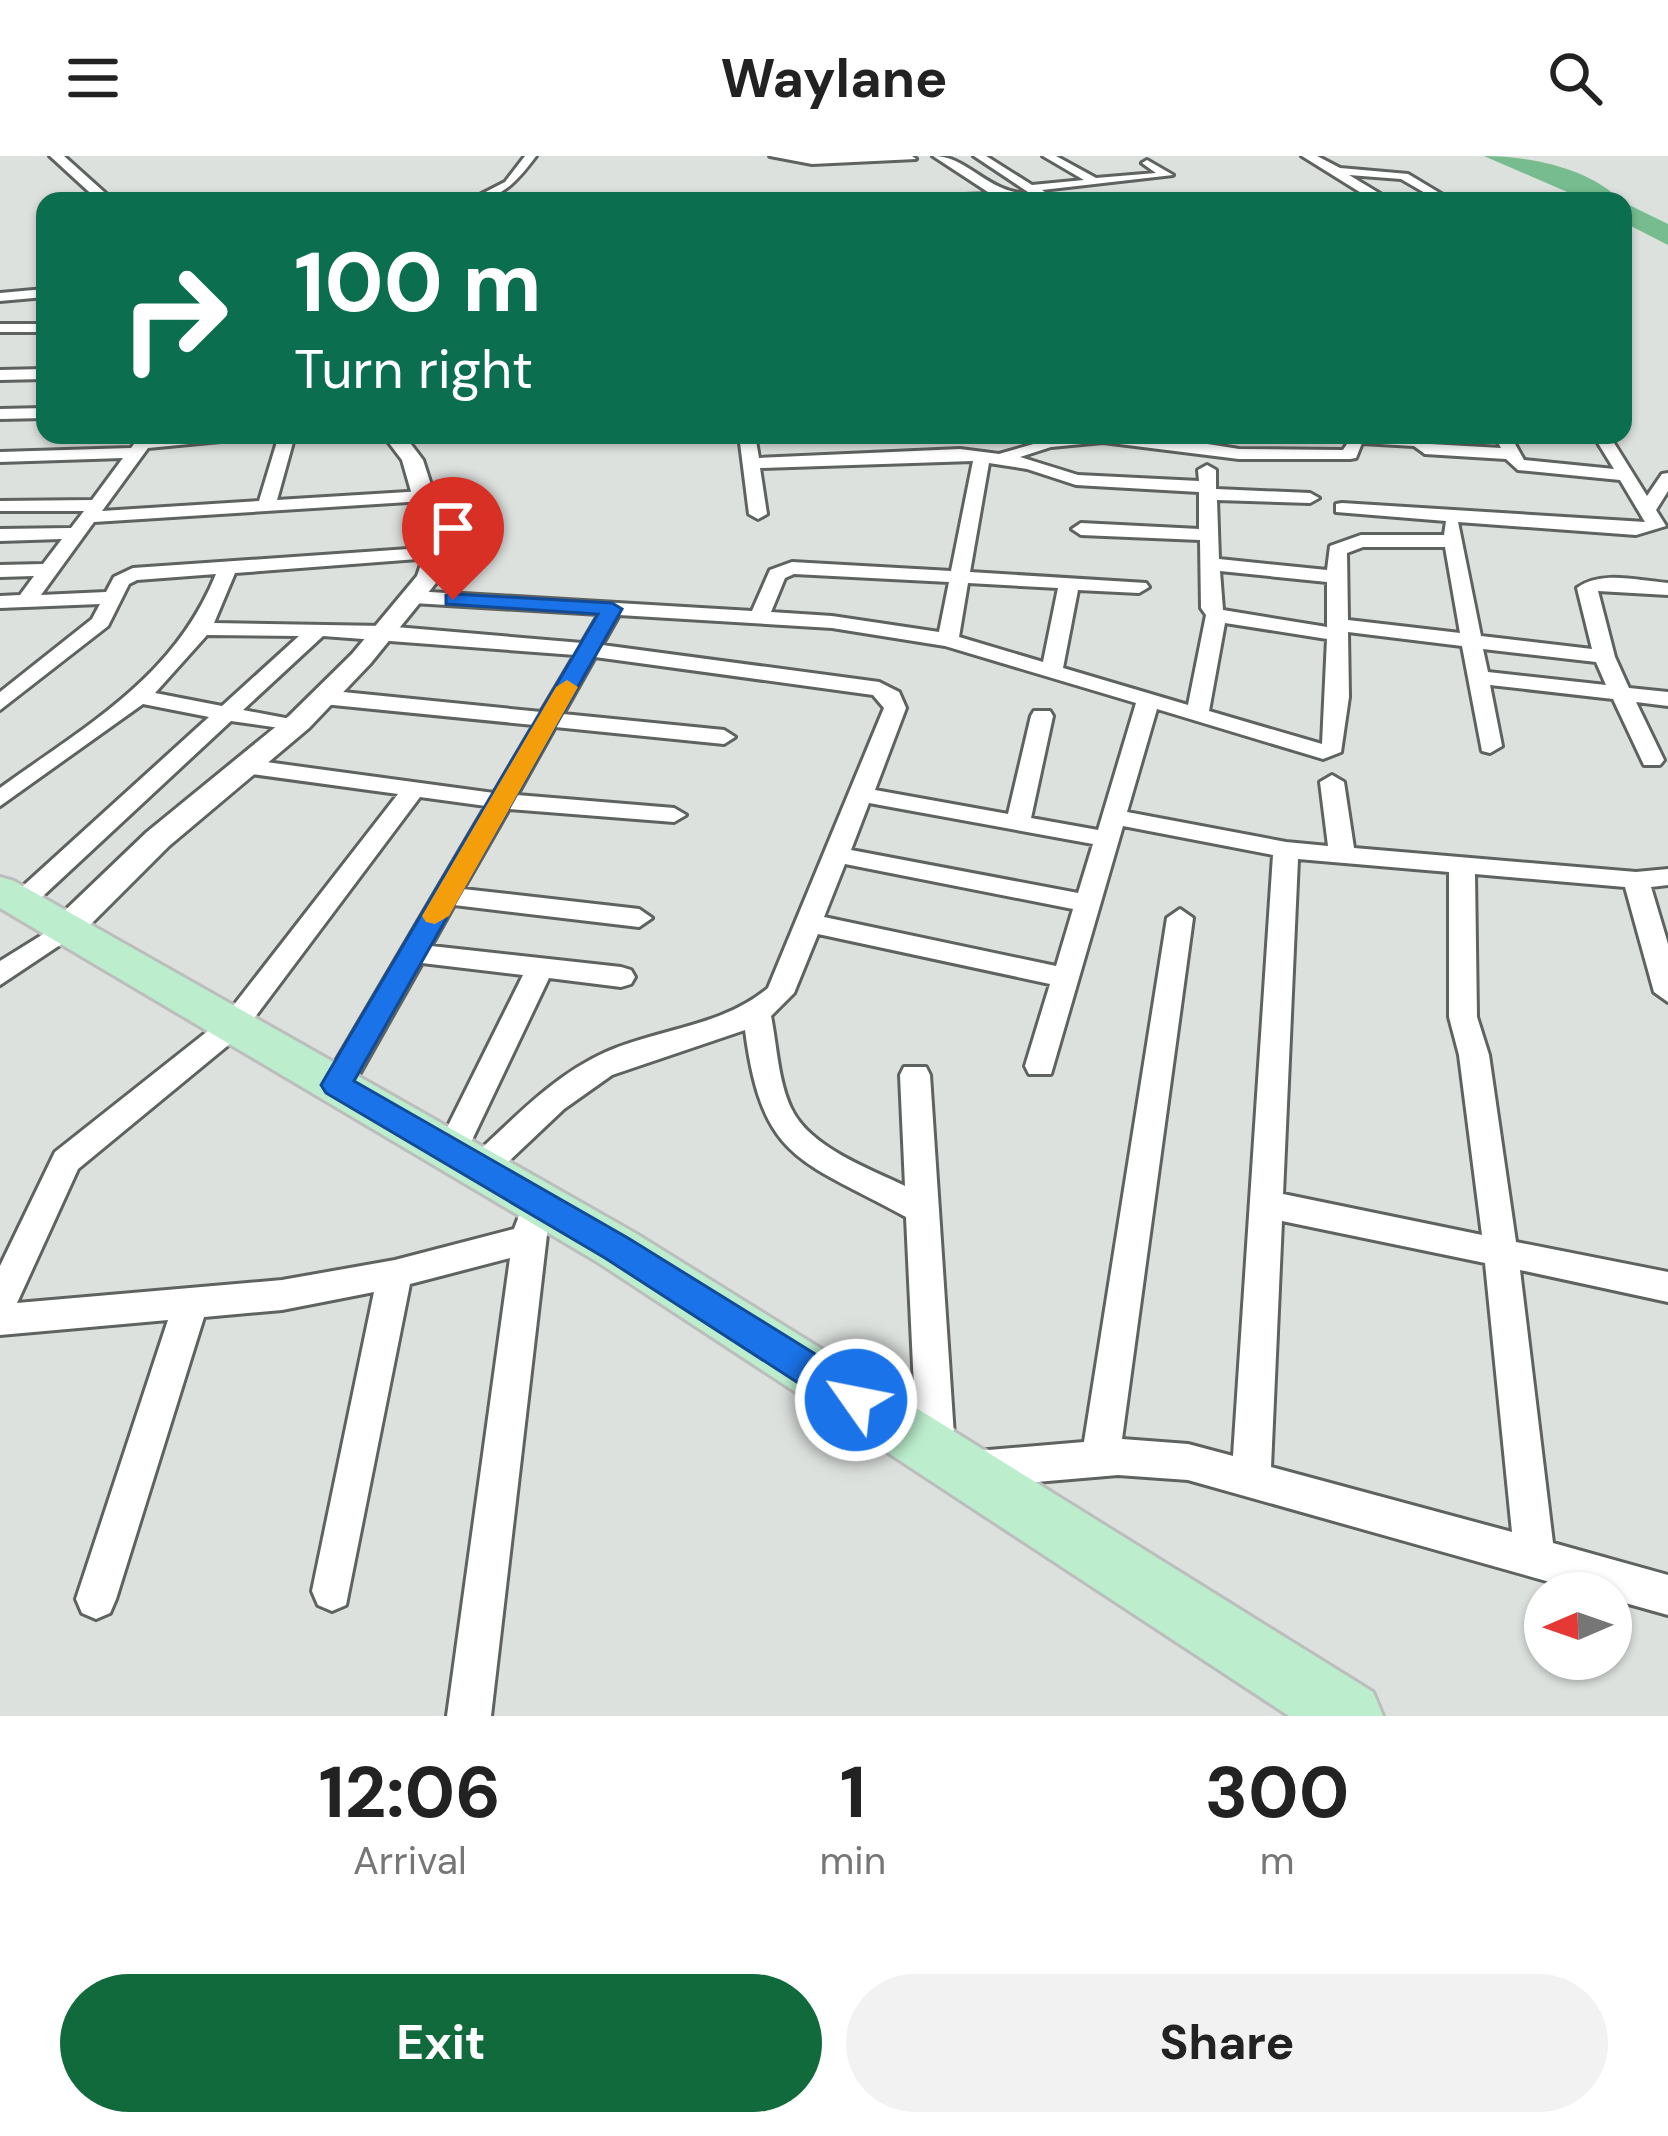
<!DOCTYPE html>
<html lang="en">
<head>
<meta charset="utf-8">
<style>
  body { margin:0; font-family:"DM Sans",sans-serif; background:#f2f2f2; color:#222; height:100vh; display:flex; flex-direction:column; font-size:45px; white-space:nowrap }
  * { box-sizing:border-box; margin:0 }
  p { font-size:39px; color:#767676 }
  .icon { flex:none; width:66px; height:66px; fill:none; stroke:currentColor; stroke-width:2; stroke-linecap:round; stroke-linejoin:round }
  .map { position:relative; height:1560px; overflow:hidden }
  .details { display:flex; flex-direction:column; background:#fff; flex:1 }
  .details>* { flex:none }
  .banner { position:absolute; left:36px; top:36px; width:1596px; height:252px; border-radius:24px; box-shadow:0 3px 9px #0004; background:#0b6e4f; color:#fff; overflow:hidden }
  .needle { width:78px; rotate:268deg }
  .fabs { position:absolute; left:1524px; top:1416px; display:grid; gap:24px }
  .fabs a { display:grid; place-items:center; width:108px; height:108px; border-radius:50%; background:#fff; box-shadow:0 3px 9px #0004; font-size:60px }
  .pin { position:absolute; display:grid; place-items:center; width:102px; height:102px; color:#fff; margin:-123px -51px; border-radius:50% 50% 50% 0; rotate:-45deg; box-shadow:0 0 12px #0007 }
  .pin .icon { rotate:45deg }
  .me { position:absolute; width:132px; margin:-66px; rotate:303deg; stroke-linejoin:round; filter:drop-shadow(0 0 9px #0008) }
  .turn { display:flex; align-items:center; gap:42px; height:252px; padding:0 60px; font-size:54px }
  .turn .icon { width:156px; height:156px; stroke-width:2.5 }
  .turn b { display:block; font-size:84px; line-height:102px }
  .eta { display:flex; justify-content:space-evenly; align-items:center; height:204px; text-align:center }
  .eta b { font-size:72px; font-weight:700; line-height:84px }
  .cta { display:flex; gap:24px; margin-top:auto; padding:24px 60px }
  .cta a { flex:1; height:138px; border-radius:72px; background:#106a3c; color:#fff; font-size:48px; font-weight:700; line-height:138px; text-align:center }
  .cta a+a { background:#f2f2f2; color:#222 }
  header { display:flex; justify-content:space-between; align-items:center; height:156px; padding:0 60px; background:#fff; font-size:54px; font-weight:700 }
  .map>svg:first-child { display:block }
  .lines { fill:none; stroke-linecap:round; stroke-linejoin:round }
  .river { fill:#76bc8f; fill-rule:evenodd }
  .minor-casing { stroke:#5f6360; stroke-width:6 }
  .tertiary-casing { stroke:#5f6360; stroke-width:6 }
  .primary-casing { stroke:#bcbdbd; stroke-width:6 }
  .minor { fill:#fff; fill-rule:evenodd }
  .tertiary { fill:#fff; fill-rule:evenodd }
  .primary { fill:#bceecd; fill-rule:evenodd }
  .route { fill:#1a73e8; stroke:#114b97; stroke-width:3 }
  .slow { fill:#f59e0b }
</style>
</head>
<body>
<header><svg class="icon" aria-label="menu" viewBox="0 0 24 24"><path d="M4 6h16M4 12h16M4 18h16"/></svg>Waylane<svg class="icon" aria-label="search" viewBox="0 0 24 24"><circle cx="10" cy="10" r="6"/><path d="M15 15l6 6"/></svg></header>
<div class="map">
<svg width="1668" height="1560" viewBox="0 0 1668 1560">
  <rect width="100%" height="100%" fill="#dde1de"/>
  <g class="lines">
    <g class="river">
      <path d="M 1484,0 C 1527,0 1589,11 1621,45 L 1588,45 Z"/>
      <path d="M 1623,46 L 1668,68 L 1668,89 L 1623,66 Z"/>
    </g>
    <defs>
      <g id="minor">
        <path d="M 525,0 L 536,0 C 518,24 501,45 468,45 L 505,26 Z"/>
        <path d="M 770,0 L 912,0 L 916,3 L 812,8 Z"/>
        <path d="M 933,0 C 969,0 987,38 1031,38 L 974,0 L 986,0 L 1032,29 L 1084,24 L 1043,0 L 1056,0 L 1096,22 L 1156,17 L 1142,7 L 1147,4 L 1173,19 L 1042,34 L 1052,41 L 1048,45 L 832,44 L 991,38 Z"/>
        <path d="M 1302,0 L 1317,0 L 1340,12 L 1408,18 L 1453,45 L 1439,45 L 1401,23 L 1349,19 L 1392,45 L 1371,43 Z"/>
        <path d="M 45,133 L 45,141 L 0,145 L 0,137 Z"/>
        <rect x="0" y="168" width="45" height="8"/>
        <path d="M 45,213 L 45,223 L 0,224 L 0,214 Z"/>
        <path d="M 45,252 L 45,262 L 0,263 L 0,253 Z"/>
        <path d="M 141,279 L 239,279 L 231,284 L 148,292 L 102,355 L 259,345 L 279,279 L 295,279 L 277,344 L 424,335 L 433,340 L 424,345 L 94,366 L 41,439 L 106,436 L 114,421 L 133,412 L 437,391 L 446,397 L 444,401 L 235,417 L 214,467 L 384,470 L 582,487 L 599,458 L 413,447 L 403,441 L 413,435 L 752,455 L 770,414 L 792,406 L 951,415 L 973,305 L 760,312 L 767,358 L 758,363 L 749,358 L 739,279 L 755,279 L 759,302 L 960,293 L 999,298 L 1065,279 L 1151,279 L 1239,293 L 1343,294 L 1353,279 L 1423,279 L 1430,288 L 1501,292 L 1494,279 L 1510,279 L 1524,304 L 1614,313 L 1593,279 L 1609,279 L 1647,340 L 1662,318 L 1668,317 L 1668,335 L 1656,354 L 1666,370 L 1636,379 L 1458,366 L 1481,480 L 1592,493 L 1577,432 C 1601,414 1639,425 1668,427 L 1668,439 L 1598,435 L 1615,501 L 1629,532 L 1668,536 L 1668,550 L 1636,546 L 1664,604 L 1660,609 L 1644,609 L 1613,543 L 1490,529 L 1502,590 L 1490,597 L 1482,595 L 1462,490 L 1348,476 L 1349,541 L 1341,596 L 1323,603 L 1157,553 L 1127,656 L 1286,686 L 1328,690 L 1320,626 L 1332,619 L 1344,626 L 1354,692 L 1636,716 L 1668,713 L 1668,729 L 1651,731 L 1668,788 L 1668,846 L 1654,836 L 1625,731 L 1475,718 L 1477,861 L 1489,899 L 1516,1086 L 1668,1116 L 1668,1146 L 1520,1114 L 1553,1387 L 1668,1419 L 1668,1459 L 1611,1443 L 1611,1437 L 1589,1437 L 1188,1324 L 1118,1319 L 977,1331 L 964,1326 L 958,1313 L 964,1300 L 977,1295 L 1084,1286 L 1167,762 L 1180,753 L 1193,762 L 1122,1283 L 1188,1288 L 1233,1300 L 1273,699 L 1123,670 L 1051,918 L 1029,918 L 1025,910 L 1050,828 L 818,778 L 794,837 L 771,860 C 777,890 778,924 791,952 C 809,991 868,1012 905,1030 L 900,919 L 904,911 L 926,911 L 930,919 L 955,1295 L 949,1308 L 936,1313 L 923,1308 L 917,1295 L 906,1061 C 800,1003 762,1005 745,874 L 612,919 L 564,953 L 491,1022 L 480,1026 L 469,1022 L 464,1013 L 469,1004 C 512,965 552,920 606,896 C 661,872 721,871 768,832 L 884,552 L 873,539 L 595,501 L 563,558 L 724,574 L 735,581 L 724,588 L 555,571 L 517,639 L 674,652 L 686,659 L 674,666 L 509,653 L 463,733 L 639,753 L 652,762 L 639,771 L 454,749 L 431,790 L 621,811 L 631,814 L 635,821 L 631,828 L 621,831 L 549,822 L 462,1005 L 451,1008 L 440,1005 L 435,996 L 523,819 L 422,807 L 348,938 L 326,938 L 322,930 L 326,922 L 486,650 L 420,641 L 243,877 L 78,1013 L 17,1147 L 282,1124 L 395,1104 L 514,1073 L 519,1060 L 531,1056 L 543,1060 L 548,1070 L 491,1560 L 447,1560 L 510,1102 L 410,1128 L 346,1449 L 332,1455 L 318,1449 L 312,1435 L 374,1136 L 282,1154 L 204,1161 L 116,1443 L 110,1457 L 96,1463 L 82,1457 L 76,1443 L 168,1164 L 0,1179 L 0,1110 L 55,996 L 223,863 L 398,638 L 244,617 L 232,610 L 244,603 L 494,637 L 534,569 L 323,548 L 312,541 L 323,534 L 541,556 L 575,499 L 323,480 L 243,554 L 301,565 L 301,575 L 231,565 L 30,752 L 12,752 L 8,746 L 12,740 L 209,561 L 143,548 L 0,650 L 0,632 C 87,569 174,522 216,418 L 137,424 L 129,428 L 108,470 L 0,554 L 0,536 L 92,463 L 100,448 L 0,452 L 0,440 L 20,439 L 34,420 L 0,421 L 0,409 L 43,408 L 62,383 L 0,385 L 0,373 L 71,372 L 84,355 L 0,355 L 0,345 L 92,344 L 123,302 L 0,306 L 0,296 L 131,292 ZM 1103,286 L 1239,303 L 1350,303 L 1356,302 L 1362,287 L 1414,290 L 1425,298 L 1506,303 L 1518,314 L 1620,324 L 1645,366 L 1342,347 L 1336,348 L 1336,356 L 1446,365 L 1444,379 L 1361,379 L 1330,390 L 1327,414 L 1219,403 L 1217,344 L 1310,347 L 1319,342 L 1310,337 L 1216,333 L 1216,314 L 1207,309 L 1198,314 L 1199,325 L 1078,319 L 1020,301 L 1051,291 ZM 989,307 L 1027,313 L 1076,329 L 1199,336 L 1199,373 L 1081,367 L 1072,373 L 1081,379 L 1200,384 L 1201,452 L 1206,459 L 1188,549 L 1063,512 L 1078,434 L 1139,437 L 1149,431 L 1146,427 L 970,416 ZM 1363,391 L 1445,391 L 1460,477 L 1348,464 L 1347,397 ZM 1220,415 L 1327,426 L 1327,471 L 1223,454 ZM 794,418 L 949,426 L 939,476 L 832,460 L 771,456 L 785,422 ZM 968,427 L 1058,432 L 1043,506 L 959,481 ZM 619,459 L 832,472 L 945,490 L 1136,547 L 1098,674 L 1031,662 L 1053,560 L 1050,555 L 1034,555 L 1031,560 L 1008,658 L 875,634 L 906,552 L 899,536 L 879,526 L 602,489 ZM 1225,467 L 1327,483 L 1322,588 L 1209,555 ZM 207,479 L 299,480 L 222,550 L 155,537 ZM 1483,493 L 1596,506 L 1606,529 L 1488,516 ZM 869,647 L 1093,688 L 1078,737 L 851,694 ZM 1298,703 L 1449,716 L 1449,861 L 1459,899 L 1482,1079 L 1283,1038 ZM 845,708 L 1073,753 L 1056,810 L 824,761 ZM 1282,1065 L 1485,1107 L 1512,1376 L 1271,1311 Z"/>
        <path d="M 66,764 L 79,773 L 75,779 L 0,829 L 0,805 Z"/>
      </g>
      <g id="tertiary">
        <path d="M 50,0 L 64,0 L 114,45 L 99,45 Z"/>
        <path d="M 383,279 L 404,279 L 423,304 L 451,391 L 440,422 L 370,508 L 309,572 L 169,690 L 78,781 L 54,781 L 50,773 L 54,765 L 147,676 L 289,560 L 352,498 L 417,420 L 427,391 L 402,304 Z"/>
      </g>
      <path id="primary" d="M 0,721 L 14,725 L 635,1077 L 1373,1536 L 1383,1560 L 1289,1560 L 599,1107 L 0,752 Z"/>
    </defs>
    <use href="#minor" class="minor-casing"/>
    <use href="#tertiary" class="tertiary-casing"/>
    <use href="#primary" class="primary-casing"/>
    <use href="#minor" class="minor"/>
    <use href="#tertiary" class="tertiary"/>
    <use href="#primary" class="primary"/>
  </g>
  <path class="route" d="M 453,438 L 612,447 L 622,453 L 354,925 L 628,1082 L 870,1232 L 875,1244 L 870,1256 L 856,1261 L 843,1256 L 605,1102 L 326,937 L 321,929 L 598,458 L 446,448 L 446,439 Z"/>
  <path class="slow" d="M 567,524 L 578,531 L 449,760 L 435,768 L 426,766 L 422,760 L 556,531 Z"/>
</svg>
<div class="fabs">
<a><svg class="needle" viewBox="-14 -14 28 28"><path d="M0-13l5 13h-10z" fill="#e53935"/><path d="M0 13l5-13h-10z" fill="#767676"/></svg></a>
</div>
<div class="pin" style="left:453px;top:444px;background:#d93025"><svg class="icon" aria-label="arrive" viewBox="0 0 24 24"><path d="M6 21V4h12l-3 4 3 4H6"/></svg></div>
<svg class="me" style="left:856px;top:1244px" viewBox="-20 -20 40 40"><circle r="17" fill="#1a73e8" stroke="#fff" stroke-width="3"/><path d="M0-11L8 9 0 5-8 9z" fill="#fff"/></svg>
<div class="banner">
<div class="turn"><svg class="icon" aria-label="right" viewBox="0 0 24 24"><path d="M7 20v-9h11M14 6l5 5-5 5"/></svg><div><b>100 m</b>Turn right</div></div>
</div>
</div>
<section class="details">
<div class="eta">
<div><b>12:06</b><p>Arrival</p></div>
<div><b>1</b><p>min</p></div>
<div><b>300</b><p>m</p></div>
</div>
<div class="cta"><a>Exit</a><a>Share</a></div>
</section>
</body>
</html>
